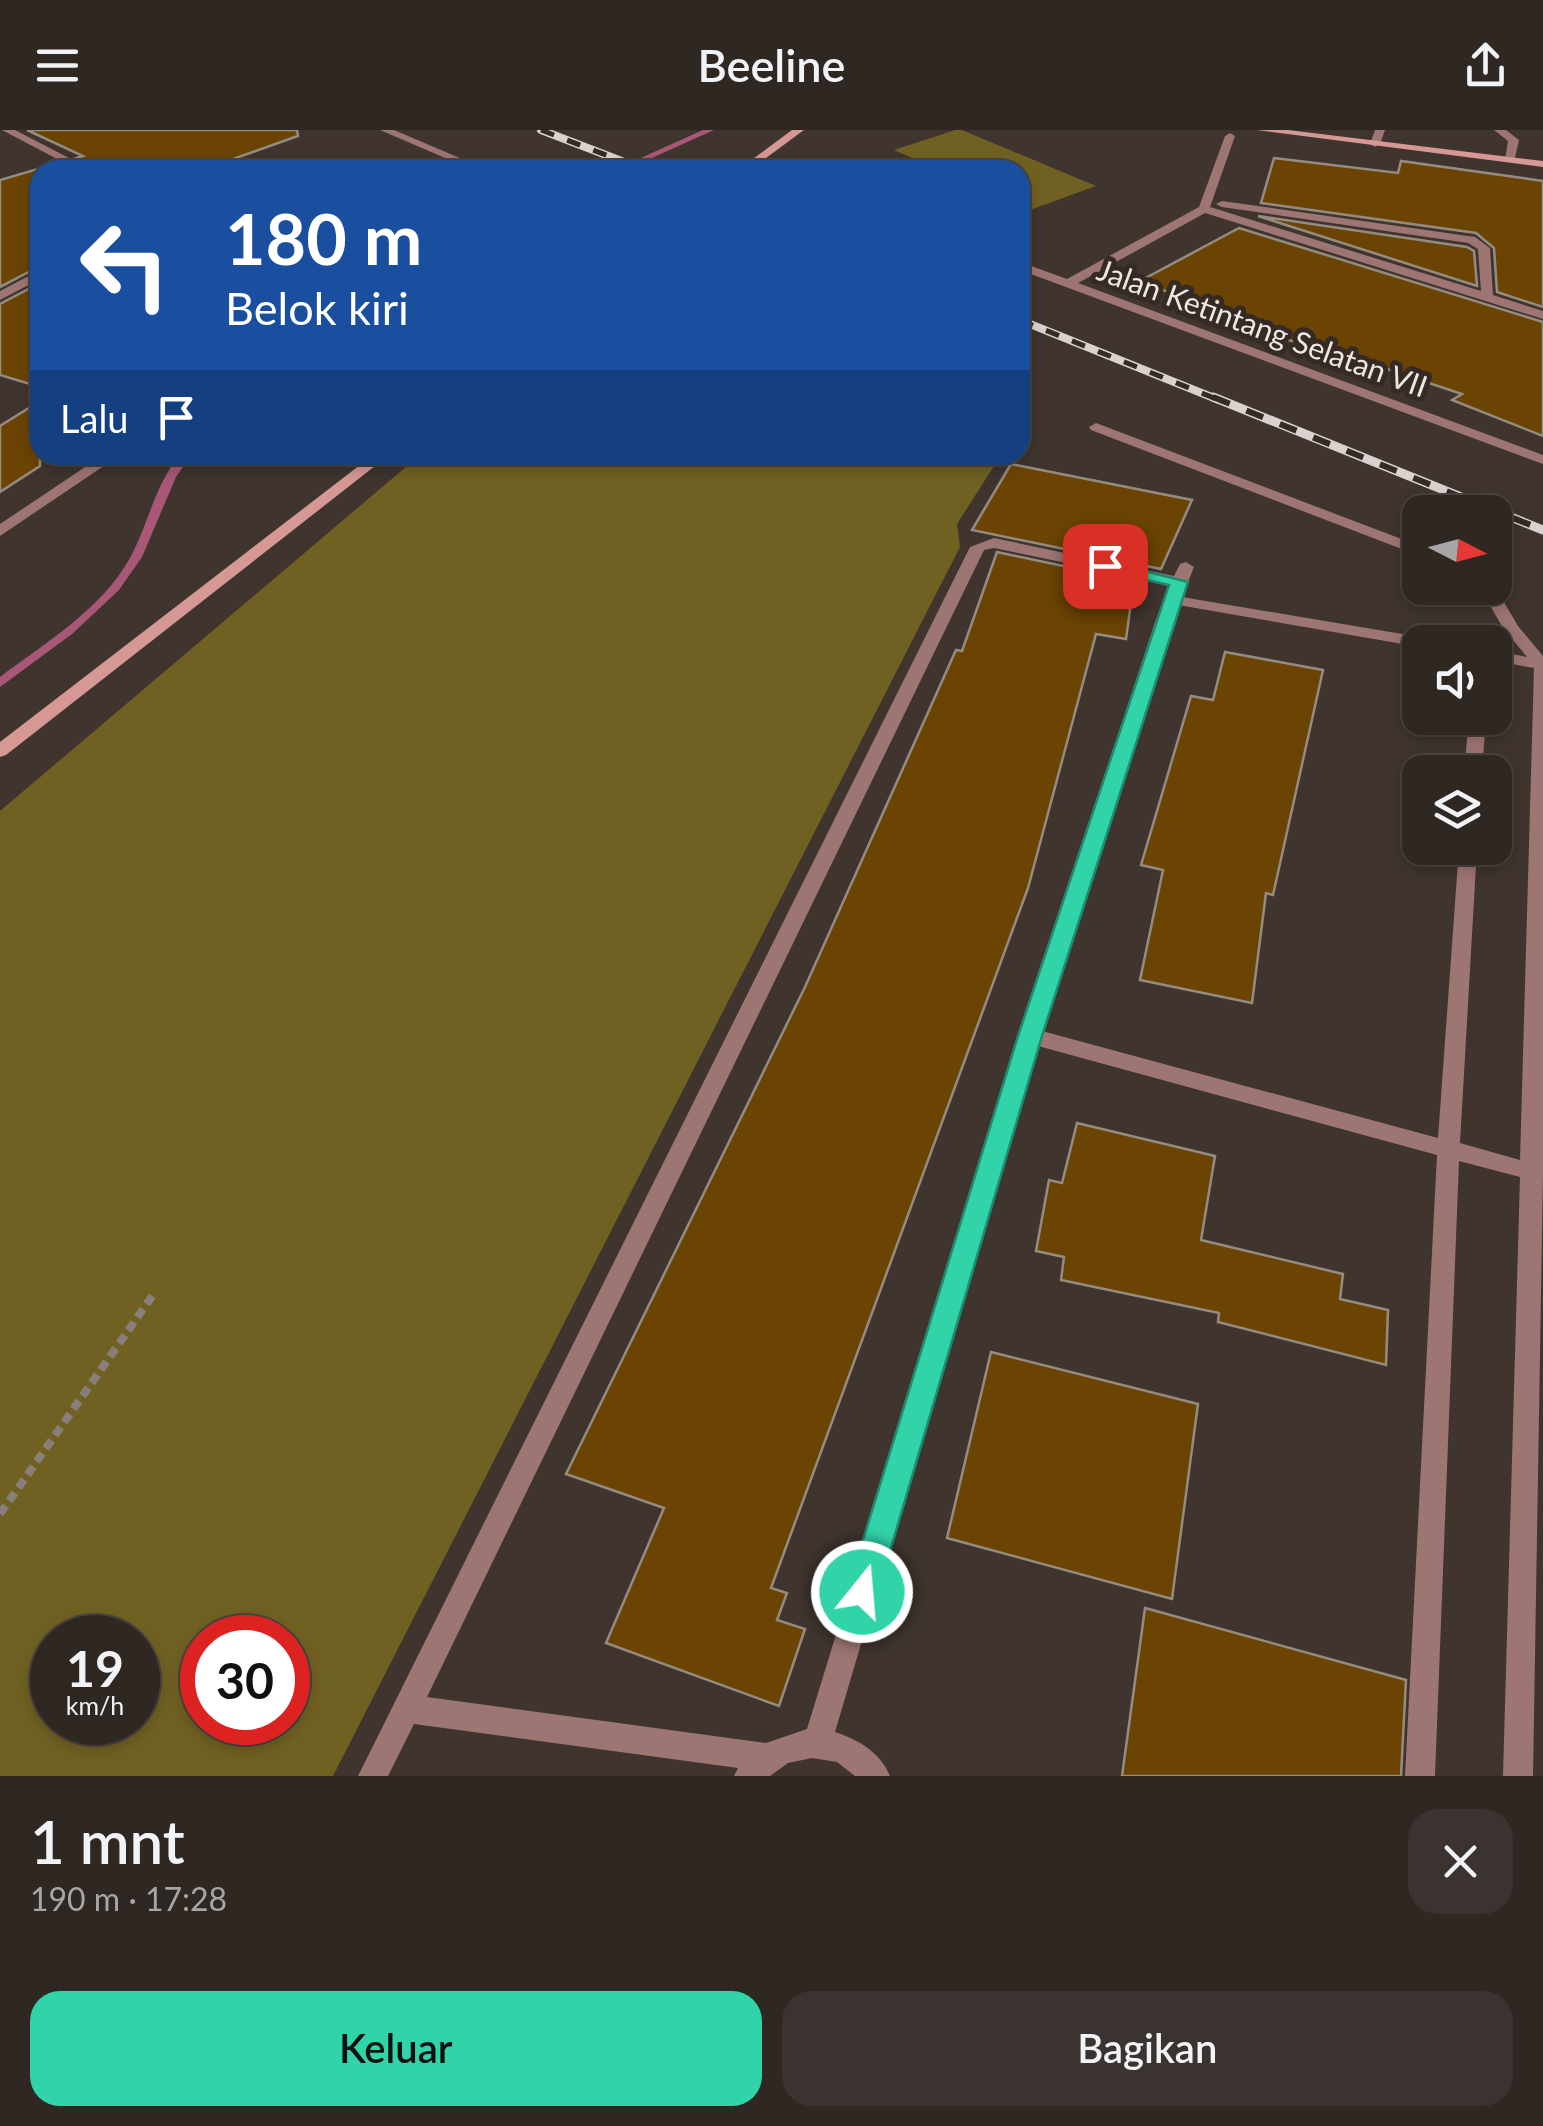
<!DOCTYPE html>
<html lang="id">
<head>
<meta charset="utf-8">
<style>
  body { margin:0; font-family:Lato,sans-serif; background:#3b332f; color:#f1f3f6; height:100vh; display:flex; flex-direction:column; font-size:38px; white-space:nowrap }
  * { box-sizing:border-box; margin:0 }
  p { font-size:32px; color:#a7a5a5 }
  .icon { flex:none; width:55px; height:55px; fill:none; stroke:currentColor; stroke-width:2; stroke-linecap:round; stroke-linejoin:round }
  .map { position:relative; height:1646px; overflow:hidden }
  .panel { display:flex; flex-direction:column; background:#2f2722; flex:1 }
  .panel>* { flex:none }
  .hud { position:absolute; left:30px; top:30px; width:1000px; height:305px; border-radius:30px; box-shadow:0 5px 15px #0003,0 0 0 2px #4a4440; background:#1a4fa0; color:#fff; overflow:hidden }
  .needle { width:65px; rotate:96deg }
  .controls { position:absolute; left:1402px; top:365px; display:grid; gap:20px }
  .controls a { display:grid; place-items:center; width:110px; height:110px; border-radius:20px; background:#2f2722; box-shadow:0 5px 15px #0003,0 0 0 2px #4a4440; font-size:50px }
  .speed { position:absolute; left:30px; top:1485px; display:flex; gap:20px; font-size:50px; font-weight:700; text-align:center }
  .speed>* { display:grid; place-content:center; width:130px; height:130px; border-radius:50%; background:#2f2722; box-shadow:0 5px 15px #0003,0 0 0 2px #4a4440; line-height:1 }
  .speed small { font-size:25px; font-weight:400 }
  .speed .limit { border:15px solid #d22; background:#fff; color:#111 }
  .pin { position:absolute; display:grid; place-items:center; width:85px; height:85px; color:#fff; margin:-42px; border-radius:20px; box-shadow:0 5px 15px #0006 }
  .me { position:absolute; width:110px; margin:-55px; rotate:17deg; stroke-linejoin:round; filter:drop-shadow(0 0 8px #0008) }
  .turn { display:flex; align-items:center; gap:35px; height:210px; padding:0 30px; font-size:45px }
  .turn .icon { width:130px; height:130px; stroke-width:2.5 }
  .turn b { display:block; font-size:70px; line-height:85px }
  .then { display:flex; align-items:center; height:95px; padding:0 30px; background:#0003; gap:20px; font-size:38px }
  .round { display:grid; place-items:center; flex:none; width:105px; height:105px; border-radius:30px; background:#3b332f }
  .headline { display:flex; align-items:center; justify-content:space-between; height:170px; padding:0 30px }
  h1 { font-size:60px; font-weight:600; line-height:75px }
  .action { display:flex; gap:20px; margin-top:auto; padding:20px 30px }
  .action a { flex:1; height:115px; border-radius:30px; background:#31d4a9; color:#111; font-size:40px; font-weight:600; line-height:115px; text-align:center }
  .action a+a { background:#3b332f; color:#f1f3f6 }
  header { display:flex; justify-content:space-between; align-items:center; height:130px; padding:0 30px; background:#2f2722; font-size:45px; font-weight:600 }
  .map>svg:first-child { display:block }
  .green { fill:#706122; fill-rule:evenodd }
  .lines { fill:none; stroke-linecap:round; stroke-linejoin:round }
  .stream { fill:#a85876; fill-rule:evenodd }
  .building { fill:#6b4403; stroke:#958c81; stroke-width:2.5 }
  .path { stroke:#897f7a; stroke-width:8; stroke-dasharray:10 6; stroke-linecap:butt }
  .lane { fill:#9d7573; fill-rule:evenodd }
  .street { fill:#9d7573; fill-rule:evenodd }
  .secondary { fill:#d69895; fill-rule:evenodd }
  .rail-far1-casing { stroke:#dad2cf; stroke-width:8 }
  .rail-casing { stroke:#dad2cf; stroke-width:9 }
  .rail-far1 { stroke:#352a24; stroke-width:5; stroke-dasharray:14; stroke-linecap:butt }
  .rail { stroke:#352a24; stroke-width:6; stroke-dasharray:18; stroke-linecap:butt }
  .route { fill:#31d4a9; stroke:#208a6e; stroke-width:2.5 }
  .labels { text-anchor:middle; stroke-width:10; stroke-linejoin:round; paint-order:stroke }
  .far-street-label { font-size:30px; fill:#efe7e4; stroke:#352a24 }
</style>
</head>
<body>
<header><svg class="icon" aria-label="menu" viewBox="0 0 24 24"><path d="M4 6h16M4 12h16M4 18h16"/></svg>Beeline<svg class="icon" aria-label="share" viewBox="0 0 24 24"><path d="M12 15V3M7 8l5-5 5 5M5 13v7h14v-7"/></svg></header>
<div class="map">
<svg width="1543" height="1646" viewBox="0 0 1543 1646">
  <rect width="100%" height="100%" fill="#3f342e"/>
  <g class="green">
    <path d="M 955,0 L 962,0 L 1096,56 L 1030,80 L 1020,76 L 1020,40 L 940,40 L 894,20 Z"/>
    <path d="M 420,325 L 1001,325 L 957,394 L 960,417 L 333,1646 L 0,1646 L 0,681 ZM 52,1508 L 138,1508 L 138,1592 L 52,1592 ZM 202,1508 L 288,1508 L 288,1592 L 202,1592 Z"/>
  </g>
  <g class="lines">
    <g class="stream">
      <path d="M 703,0 L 714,0 L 625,40 L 614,40 Z"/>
      <path d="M 180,325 L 191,325 L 176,347 L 142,427 L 119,460 L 72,504 L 0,557 L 0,547 C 45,513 102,479 130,428 C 148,395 155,354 180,325 Z"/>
    </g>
  </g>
  <g class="building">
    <path d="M 27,0 L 297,0 L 298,6 L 202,40 L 112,40 L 103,36 L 95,40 L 77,28 L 83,26 Z"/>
    <path d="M 1274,28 L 1398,43 L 1401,31 L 1543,51 L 1543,177 L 1497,162 L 1494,118 L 1476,103 L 1261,73 Z"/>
    <path d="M 58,33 L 70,40 L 40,40 L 40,136 L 0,157 L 0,50 Z"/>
    <path d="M 1258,86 L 1467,117 L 1474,121 L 1477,156 Z"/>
    <path d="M 1239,98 L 1543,192 L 1543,306 L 1452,270 L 1462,264 L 1333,221 L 1327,225 L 1140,151 Z"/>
    <path d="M 40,153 L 40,257 L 0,245 L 0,174 Z"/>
    <path d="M 40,271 L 40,336 L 0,362 L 0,296 Z"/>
    <path d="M 1011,334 L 1192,370 L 1161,439 L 972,400 Z"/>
    <path d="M 997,422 L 1134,451 L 1126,509 L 1096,504 L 1028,758 L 771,1458 L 787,1463 L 777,1490 L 805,1499 L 779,1576 L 606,1513 L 664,1378 L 566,1344 L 805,857 L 956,520 L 962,521 Z"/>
    <path d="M 1225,522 L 1323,540 L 1273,765 L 1266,763 L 1252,873 L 1140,850 L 1163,740 L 1141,735 L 1191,566 L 1213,570 Z"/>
    <path d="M 1077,993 L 1215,1026 L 1201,1110 L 1343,1144 L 1340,1169 L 1388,1180 L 1386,1235 L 1218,1192 L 1219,1183 L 1061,1150 L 1064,1127 L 1036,1121 L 1049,1050 L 1062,1053 Z"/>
    <path d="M 991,1222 L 1198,1274 L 1172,1469 L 947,1408 Z"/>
    <path d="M 1145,1478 L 1406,1550 L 1401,1646 L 1122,1646 Z"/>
  </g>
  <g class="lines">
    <path class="path" d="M 0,1384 L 153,1165"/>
    <g class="lane">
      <path d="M 1375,0 L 1385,0 L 1380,14 L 1375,17 L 1370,14 Z"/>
      <path d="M 1494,0 L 1506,0 L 1519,10 L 1514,32 L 1505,30 L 1508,11 Z"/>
    </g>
    <g class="street">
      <path d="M 2,0 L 15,0 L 92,40 L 78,40 Z"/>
      <path d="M 380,0 L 394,0 L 488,40 L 473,40 Z"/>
      <path d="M 1230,3 L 1235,6 L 1210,77 L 1481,161 L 1478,119 L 1468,113 L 1222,77 L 1216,74 L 1222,71 L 1475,107 L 1490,118 L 1493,165 L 1543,181 L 1543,189 L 1205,83 L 1078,153 L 1543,325 L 1543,334 L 1020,140 L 1020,132 L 1067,149 L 1199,77 L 1225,6 Z"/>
      <path d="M 751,30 L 770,38 L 771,40 L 757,40 L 747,35 L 747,31 Z"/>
      <path d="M 40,140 L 40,149 L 0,170 L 0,161 Z"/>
      <path d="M 1096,293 L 1420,416 L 1420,426 L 1091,300 L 1089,297 Z"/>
      <path d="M 103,325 L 120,325 L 0,406 L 0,394 Z"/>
      <path d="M 994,408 L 1174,446 L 1180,434 L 1186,432 L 1194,437 L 1182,467 L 1420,507 L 1428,512 L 1420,512 L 1420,517 L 1178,475 L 1042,901 L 1438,1008 L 1459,718 L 1477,718 L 1460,1013 L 1520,1030 L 1534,538 L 1495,531 L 1495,521 L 1527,527 L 1503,498 L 1480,458 L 1495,457 L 1518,496 L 1543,526 L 1543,1044 L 1533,1646 L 1503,1646 L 1520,1047 L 1459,1031 L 1435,1646 L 1405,1646 L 1437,1025 L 1038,916 L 835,1602 C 859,1610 880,1622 890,1646 L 855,1646 L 837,1632 L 812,1628 L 788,1633 L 770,1646 L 734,1646 L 738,1638 L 414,1594 L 388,1646 L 358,1646 L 970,417 ZM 994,418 L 1171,455 L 1155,492 L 1020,906 L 807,1599 L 766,1613 L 427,1567 L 984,420 Z"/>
      <path d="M 1469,588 L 1486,588 L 1482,642 L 1464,642 Z"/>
    </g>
    <g class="secondary">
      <path d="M 792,0 L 804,0 L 750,40 L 738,40 Z"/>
      <path d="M 1257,0 L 1288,0 L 1543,31 L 1543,37 Z"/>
      <path d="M 373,325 L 389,325 L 6,625 L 0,627 L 0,612 Z"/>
    </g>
    <defs>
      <g id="rail-far1">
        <path d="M 541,0 L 645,40"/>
        <path d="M 1020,190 L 1219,270"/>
      </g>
      <path id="rail" d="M 1213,267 L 1543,400"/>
    </defs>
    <use href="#rail-far1" class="rail-far1-casing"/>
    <use href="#rail" class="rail-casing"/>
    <use href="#rail-far1" class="rail-far1"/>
    <use href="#rail" class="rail"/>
  </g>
  <path class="route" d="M 1105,431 L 1188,452 L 1042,906 L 878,1462 L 873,1473 L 862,1478 L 852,1473 L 847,1462 L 1018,906 L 1169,455 L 1099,440 L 1096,436 Z"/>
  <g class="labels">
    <g class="far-street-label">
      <text transform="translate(1262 199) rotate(20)" y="10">Jalan Ketintang Selatan VII</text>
    </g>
  </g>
</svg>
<div class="controls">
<a><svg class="needle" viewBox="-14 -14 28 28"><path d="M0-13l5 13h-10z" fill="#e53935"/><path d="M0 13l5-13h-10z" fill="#a7a5a5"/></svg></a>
<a><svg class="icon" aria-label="sound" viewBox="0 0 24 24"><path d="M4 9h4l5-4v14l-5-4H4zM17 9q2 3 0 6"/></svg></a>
<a><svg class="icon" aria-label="layers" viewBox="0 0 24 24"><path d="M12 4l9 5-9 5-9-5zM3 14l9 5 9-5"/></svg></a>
</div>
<div class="speed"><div>19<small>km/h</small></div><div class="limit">30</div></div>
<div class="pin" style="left:1105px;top:436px;background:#d93025"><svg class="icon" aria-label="arrive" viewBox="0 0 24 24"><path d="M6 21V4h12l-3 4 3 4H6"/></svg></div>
<svg class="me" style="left:862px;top:1462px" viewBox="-20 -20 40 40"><circle r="17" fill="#31d4a9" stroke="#fff" stroke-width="3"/><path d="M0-11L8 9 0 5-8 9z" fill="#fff"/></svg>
<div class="hud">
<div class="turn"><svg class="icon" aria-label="left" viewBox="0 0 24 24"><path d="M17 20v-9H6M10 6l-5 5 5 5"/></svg><div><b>180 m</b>Belok kiri</div></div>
<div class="then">Lalu<svg class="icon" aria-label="arrive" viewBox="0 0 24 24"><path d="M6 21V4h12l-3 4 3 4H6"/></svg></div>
</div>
</div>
<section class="panel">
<div class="headline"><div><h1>1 mnt</h1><p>190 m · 17:28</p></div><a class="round"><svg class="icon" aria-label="close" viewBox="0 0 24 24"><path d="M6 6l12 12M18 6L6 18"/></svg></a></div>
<div class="action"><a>Keluar</a><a>Bagikan</a></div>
</section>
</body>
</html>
